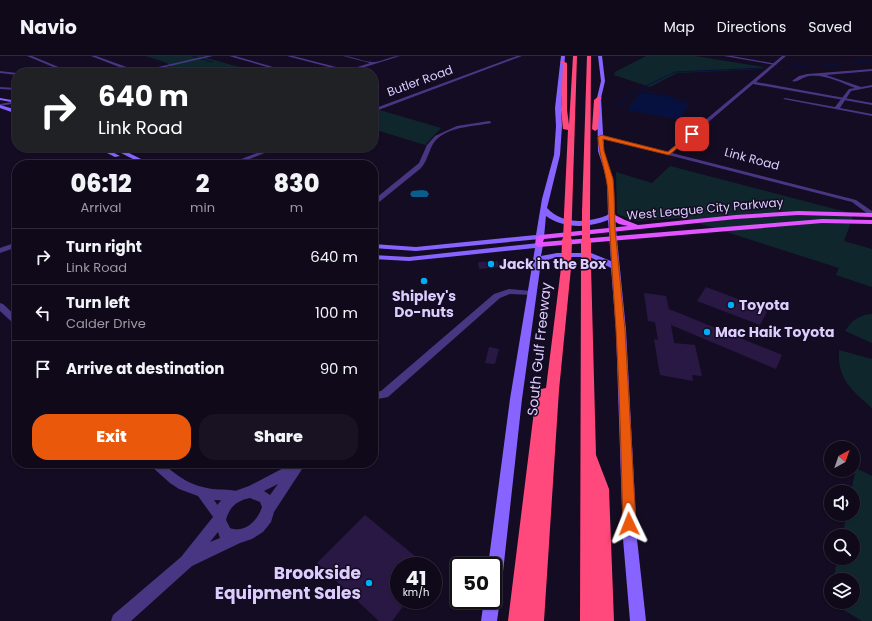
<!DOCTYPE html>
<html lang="en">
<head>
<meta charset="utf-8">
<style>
  body { margin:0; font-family:Poppins,sans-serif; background:#181223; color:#f1f3f6; height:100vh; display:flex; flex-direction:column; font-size:15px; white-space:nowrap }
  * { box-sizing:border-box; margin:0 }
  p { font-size:13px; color:#9b9aa2 }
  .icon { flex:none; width:22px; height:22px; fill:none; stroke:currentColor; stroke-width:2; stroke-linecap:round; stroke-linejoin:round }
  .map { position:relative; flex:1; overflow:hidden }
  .panel { position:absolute; left:12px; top:104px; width:366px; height:308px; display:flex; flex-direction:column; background:#0f091a; border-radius:16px; box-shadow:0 1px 3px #0004,0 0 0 1px #2f2a39 }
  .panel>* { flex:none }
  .top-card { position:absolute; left:12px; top:12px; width:366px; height:84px; border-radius:16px; box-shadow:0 1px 3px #0004,0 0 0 1px #2f2a39; background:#202124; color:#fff; overflow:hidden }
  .needle { width:26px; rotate:40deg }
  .tools { position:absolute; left:824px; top:385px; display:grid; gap:8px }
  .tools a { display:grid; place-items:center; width:36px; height:36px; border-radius:50%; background:#0f091a; box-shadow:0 1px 3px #0004,0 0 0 1px #2f2a39; font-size:20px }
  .speed { position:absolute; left:390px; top:501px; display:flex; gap:8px; font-size:20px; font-weight:700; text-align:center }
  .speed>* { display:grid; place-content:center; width:52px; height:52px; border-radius:50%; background:#0f091a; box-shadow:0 1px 3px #0004,0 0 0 1px #2f2a39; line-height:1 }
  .speed small { font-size:10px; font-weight:400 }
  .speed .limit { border:2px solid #111; border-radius:6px; background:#fff; color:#111 }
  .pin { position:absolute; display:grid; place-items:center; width:34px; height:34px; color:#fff; margin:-17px; border-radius:8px; box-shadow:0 2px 6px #0006 }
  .me { position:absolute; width:44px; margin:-22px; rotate:358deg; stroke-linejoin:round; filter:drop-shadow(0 0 3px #0008) }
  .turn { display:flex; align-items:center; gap:14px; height:84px; padding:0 20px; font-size:18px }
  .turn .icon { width:52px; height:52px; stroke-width:2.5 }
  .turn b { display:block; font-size:28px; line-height:34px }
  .eta { display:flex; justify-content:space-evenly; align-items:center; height:68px; text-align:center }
  .eta b { font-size:24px; font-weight:800; line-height:28px }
  .primary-button { display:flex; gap:8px; margin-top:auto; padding:8px 20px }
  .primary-button a { flex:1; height:46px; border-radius:16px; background:#ea580c; color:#fff; font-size:16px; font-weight:800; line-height:46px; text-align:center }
  .primary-button a+a { background:#181223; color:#f1f3f6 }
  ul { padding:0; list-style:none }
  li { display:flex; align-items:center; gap:12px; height:56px; padding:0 20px; border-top:1px solid #2f2a39 }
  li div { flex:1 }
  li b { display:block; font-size:15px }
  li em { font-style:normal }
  header { display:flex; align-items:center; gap:24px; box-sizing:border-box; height:56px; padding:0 20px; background:#0f091a; border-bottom:1px solid #2f2a39 }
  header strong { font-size:19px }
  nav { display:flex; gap:22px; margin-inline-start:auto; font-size:14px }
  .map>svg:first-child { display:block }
  .green { fill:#0f272c }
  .water { fill:#071140 }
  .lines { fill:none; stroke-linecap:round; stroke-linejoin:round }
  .stream-far1 { stroke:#071140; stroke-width:1 }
  .stream { stroke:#071140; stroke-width:1.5 }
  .taxiway { fill:#0a5d8d; fill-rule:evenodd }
  .building { fill:#2a1844 }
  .minor { fill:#483683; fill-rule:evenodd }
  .tertiary { fill:#483683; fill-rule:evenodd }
  .secondary { fill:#8764ff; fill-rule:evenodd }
  .primary { fill:#e254ff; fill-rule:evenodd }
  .motorway { fill:#ff487b; fill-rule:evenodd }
  .motorway-bridge-far1 { stroke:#ff487b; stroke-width:8 }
  .motorway-bridge { stroke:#ff487b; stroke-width:10 }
  .route { fill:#ea580c; stroke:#983908 }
  .poi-dot { fill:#00aef8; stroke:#140c22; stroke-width:1.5 }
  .labels { text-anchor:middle; stroke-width:3; stroke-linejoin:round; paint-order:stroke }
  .far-street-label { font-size:12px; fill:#ddcdff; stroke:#140c22 }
  .poi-label { font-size:14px; font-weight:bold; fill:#ddcdff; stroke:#140c22; text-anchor:start }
  .street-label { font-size:14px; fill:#ddcdff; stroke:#140c22 }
  .near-poi-label { font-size:17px; font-weight:bold; fill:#ddcdff; stroke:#140c22; text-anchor:end }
</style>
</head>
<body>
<header>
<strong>Navio</strong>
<nav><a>Map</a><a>Directions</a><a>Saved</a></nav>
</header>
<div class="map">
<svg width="872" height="565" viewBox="0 0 872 565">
  <rect width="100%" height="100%" fill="#140c22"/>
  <g class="green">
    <path d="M 146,0 L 200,0 L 260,17 L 189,17 L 171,12 L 167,7 Z"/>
    <path d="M 646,0 L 695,0 L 764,11 L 762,13 L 677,17 L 650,31 L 614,19 L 615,16 Z"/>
    <path d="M 373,52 L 441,72 L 425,89 L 373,73 Z"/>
    <path d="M 670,110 L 854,158 L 844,185 L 872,193 L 872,231 L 836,219 L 839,212 L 682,162 L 636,165 L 617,158 L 616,116 L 652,127 Z"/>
    <path d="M 872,258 L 872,287 L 845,275 C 852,264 859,259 872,258 Z"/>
    <path d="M 839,294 L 872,303 L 872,352 C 852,334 837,323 839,294 Z"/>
    <path d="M 856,412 L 872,420 L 872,565 L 862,565 L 829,545 L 831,534 L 831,546 L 853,546 L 853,524 L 833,524 L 838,502 L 853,502 L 853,480 L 842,480 L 847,458 L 853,458 L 853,436 L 851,436 Z"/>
  </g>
  <path class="water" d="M 643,37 L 669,41 L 689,49 L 680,62 L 676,63 L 627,54 L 639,38 Z"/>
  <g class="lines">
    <g class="stream-far1">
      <path d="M 192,0 L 212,6"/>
      <path d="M 775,12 L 872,6"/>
      <path d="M 638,33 L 692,46"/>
      <path d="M 621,48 L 633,36 L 675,16 L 764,12"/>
    </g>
    <path class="stream" d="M 618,52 L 621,47"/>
    <path class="taxiway" d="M 422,134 L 427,135 L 429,138 L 427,141 L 412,141 L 410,138 L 412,135 Z"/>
  </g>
  <g class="building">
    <path d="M 497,205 L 500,211 L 479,213 L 478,206 Z"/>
    <path d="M 706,231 L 765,253 L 765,255 L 767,256 L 760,269 L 697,245 Z"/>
    <path d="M 644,237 L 666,240 L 669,253 L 782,299 L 776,313 L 671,269 L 674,287 L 695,289 L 702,320 L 692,319 L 693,325 L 660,319 L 654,283 L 658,284 L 655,266 L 648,265 Z"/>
    <path d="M 489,291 L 499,293 L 495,308 L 485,307 Z"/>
    <path d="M 365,459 L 427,510 L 399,510 L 399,544 L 408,544 L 392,565 L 379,565 L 317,507 Z"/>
  </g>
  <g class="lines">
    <g class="minor">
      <path d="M 27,0 L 32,0 L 73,17 L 68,17 L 61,14 L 43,17 L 58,13 Z"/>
      <path d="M 91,0 L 96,0 L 143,17 L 137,17 L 126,13 L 100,17 L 122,12 Z"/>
      <path d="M 229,0 L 235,0 L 294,17 L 288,17 Z"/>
      <path d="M 287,0 L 293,0 L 348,14 L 370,7 L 343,0 C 354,0 365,7 375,6 C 383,5 391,0 400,0 L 346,17 L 340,17 L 344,15 Z"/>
      <path d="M 517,0 L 522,0 L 373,56 L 373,53 Z"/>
      <path d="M 724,0 L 732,0 L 777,8 L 775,9 Z"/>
      <path d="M 872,13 L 872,15 L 826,19 L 861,31 L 872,29 L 872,31 L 851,35 L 840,52 L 872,58 L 872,60 L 783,43 L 785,42 L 835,51 L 849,33 L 855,32 C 840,26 825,18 809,20 C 803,21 797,27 792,25 L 799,20 L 807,18 Z"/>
      <path d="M 0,15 L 17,17 L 18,17 L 17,19 L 0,17 Z"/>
      <path d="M 0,31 L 17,32 L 17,34 L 0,33 Z"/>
      <path d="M 489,65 L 491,66 L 491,67 C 472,71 445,70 433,88 C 428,97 427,106 420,113 L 373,151 L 373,145 L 376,142 L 419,107 L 427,89 L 435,80 L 457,70 Z"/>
      <path d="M 272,91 L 280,91 L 234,109 L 226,109 Z"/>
      <path d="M 17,186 L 17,191 L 0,197 L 0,192 Z"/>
      <path d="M 509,233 L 532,235 L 536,237 L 532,239 L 510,238 L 500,242 L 388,341 L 373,344 L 373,336 L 381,335 L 494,238 Z"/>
      <path d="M 0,247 L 3,248 L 17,261 L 17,269 L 14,268 L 0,255 Z"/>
      <path d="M 149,407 L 163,407 C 177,421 192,430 212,433 C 221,434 232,433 240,436 L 242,440 L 240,444 L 236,445 L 214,444 L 226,461 L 224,465 L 220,467 L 216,465 L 198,440 L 179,433 L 170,427 L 151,410 Z"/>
    </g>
    <g class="tertiary">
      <path d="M 206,0 L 213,0 L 140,17 L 132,17 Z"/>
      <path d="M 782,0 L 786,0 L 756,26 L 872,47 L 872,49 L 753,28 L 672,97 L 856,144 L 872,155 L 872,161 L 852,146 L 598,81 L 601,79 L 667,96 Z"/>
      <path d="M 17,45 L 17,47 L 0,50 L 0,48 Z"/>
      <path d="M 293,407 L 306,407 L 274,456 L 271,466 L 263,476 L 252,483 L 240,487 L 192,510 L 131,565 L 111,565 L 113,559 L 181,501 L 213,461 L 218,448 L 225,440 L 235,435 L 249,430 ZM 278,428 L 270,439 L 264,435 ZM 250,442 L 260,446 L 262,451 C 258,464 245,478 230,472 L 226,464 C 229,451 238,444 250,442 ZM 218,476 L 220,482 L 210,486 Z"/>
    </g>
    <g class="secondary">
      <path d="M 561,0 L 565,0 L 561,52 L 562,70 L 560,99 L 547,152 C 563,169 588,167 608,159 L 607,123 L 598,95 L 597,42 L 601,25 L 598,0 L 602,0 L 605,25 L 601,42 L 604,95 L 613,123 L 616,173 L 626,274 L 637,483 L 646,565 L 630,565 L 623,483 L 616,274 L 611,212 L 590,201 L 557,201 L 541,206 L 522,343 L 501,534 L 498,540 L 500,544 L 497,565 L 481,565 L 484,544 L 493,544 L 493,510 L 488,510 L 510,343 L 535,192 L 409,205 L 373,203 L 373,199 L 409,201 L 539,187 L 543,189 L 541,200 L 557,197 L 591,197 L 611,205 L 608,164 C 589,172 564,173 546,160 L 544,181 L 540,183 L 416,195 L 373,192 L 373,188 L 416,191 L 536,179 L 542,143 L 554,99 L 556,70 L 555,52 Z"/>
      <path d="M 0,42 L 17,45 L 17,47 L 0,44 Z"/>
      <path d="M 0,49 L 17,54 L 17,58 L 0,52 Z"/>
      <path d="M 95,91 L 103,91 L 120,100 L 115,101 Z"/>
      <path d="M 109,91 L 117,91 L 153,109 L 145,109 Z"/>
    </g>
    <path class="primary" d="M 798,155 L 872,157 L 872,161 L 798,159 L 736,163 L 544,183 L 543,186 L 822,163 L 872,164 L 872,168 L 822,167 L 539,191 L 535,189 L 536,181 L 540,179 L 628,170 L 619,168 L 608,161 L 607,159 L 611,157 L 625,164 L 638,169 L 736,159 Z"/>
    <g class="motorway">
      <path d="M 573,0 L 577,0 L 572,158 L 568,161 L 564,158 L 568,74 L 563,73 L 561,54 L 563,8 L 560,6 L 562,5 L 567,7 L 567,54 L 569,69 Z"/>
      <path d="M 587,0 L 591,0 L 590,156 L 586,159 L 582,156 Z"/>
      <path d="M 599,40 L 602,42 L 600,44 L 598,73 L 595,75 L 592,73 L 594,44 Z"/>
      <path d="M 586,207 L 591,210 L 596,399 L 609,433 L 614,565 L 580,565 L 581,210 Z"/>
      <path d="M 566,209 L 571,212 L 559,334 L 544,565 L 508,565 L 534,355 L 541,333 L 546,332 L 561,212 Z"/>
    </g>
    <g class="motorway-bridge-far1">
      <path d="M 586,156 L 586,186"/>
      <path d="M 567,186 L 568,158"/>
    </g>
    <g class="motorway-bridge">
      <path d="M 586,185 L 586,210"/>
      <path d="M 566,212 L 567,185"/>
    </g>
  </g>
  <path class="route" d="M 690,77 L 694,78 L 669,99 L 603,83 L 604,95 L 613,123 L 614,137 L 615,173 L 625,274 L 636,468 L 634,472 L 629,474 L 625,472 L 623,468 C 621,403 620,338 616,274 C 613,228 610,183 608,137 C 607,118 599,100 598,81 L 601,79 L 668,96 Z"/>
  <g class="poi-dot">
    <circle cx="491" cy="208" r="4"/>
    <circle cx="424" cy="225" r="4"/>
    <circle cx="731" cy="249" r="4"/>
    <circle cx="707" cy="276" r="4"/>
    <circle cx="369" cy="527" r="4"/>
  </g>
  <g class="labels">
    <g class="far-street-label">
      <text transform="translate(420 25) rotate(-20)" y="4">Butler Road</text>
      <text transform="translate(752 103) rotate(15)" y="4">Link Road</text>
      <text transform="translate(705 153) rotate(-5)" y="4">West League City Parkway</text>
    </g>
    <g class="poi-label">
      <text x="499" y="213">Jack in the Box</text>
      <text x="424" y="245" text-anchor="middle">Shipley's<tspan x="424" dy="16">Do-nuts</tspan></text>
      <text x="739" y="254">Toyota</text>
      <text x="715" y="281">Mac Haik Toyota</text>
    </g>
    <g class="street-label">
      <text transform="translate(539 293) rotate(-84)" y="5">South Gulf Freeway</text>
    </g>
    <g class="near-poi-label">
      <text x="361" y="523">Brookside<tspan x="361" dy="20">Equipment Sales</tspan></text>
    </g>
  </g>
</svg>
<div class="tools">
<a><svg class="needle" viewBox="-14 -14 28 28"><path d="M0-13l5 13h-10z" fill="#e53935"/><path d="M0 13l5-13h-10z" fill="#9b9aa2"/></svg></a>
<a><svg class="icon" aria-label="sound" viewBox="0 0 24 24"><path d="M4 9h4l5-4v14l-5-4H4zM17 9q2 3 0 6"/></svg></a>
<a><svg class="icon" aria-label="search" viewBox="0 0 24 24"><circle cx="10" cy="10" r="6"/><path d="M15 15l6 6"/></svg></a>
<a><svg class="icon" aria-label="layers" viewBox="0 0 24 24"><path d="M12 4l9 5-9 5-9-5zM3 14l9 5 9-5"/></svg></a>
</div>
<div class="speed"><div>41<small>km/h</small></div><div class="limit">50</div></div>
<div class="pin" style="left:692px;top:78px;background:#d93025"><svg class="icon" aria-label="arrive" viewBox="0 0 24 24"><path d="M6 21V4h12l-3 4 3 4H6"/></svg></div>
<svg class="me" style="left:629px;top:468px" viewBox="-20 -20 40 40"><path d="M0-17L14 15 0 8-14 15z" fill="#ea580c" stroke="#fff" stroke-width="4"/></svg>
<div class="top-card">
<div class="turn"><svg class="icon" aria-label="right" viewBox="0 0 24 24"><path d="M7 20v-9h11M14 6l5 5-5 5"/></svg><div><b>640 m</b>Link Road</div></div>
</div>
<section class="panel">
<div class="eta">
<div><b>06:12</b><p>Arrival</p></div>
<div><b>2</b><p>min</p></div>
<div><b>830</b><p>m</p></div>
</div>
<ul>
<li><svg class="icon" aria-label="right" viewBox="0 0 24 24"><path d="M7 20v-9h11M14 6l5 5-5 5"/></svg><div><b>Turn right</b><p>Link Road</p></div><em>640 m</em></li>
<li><svg class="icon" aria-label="left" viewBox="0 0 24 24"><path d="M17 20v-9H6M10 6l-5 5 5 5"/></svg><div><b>Turn left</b><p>Calder Drive</p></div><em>100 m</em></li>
<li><svg class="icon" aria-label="arrive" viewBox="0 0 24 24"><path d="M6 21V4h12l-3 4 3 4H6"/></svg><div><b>Arrive at destination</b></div><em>90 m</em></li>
</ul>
<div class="primary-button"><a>Exit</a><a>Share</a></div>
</section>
</div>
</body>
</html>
